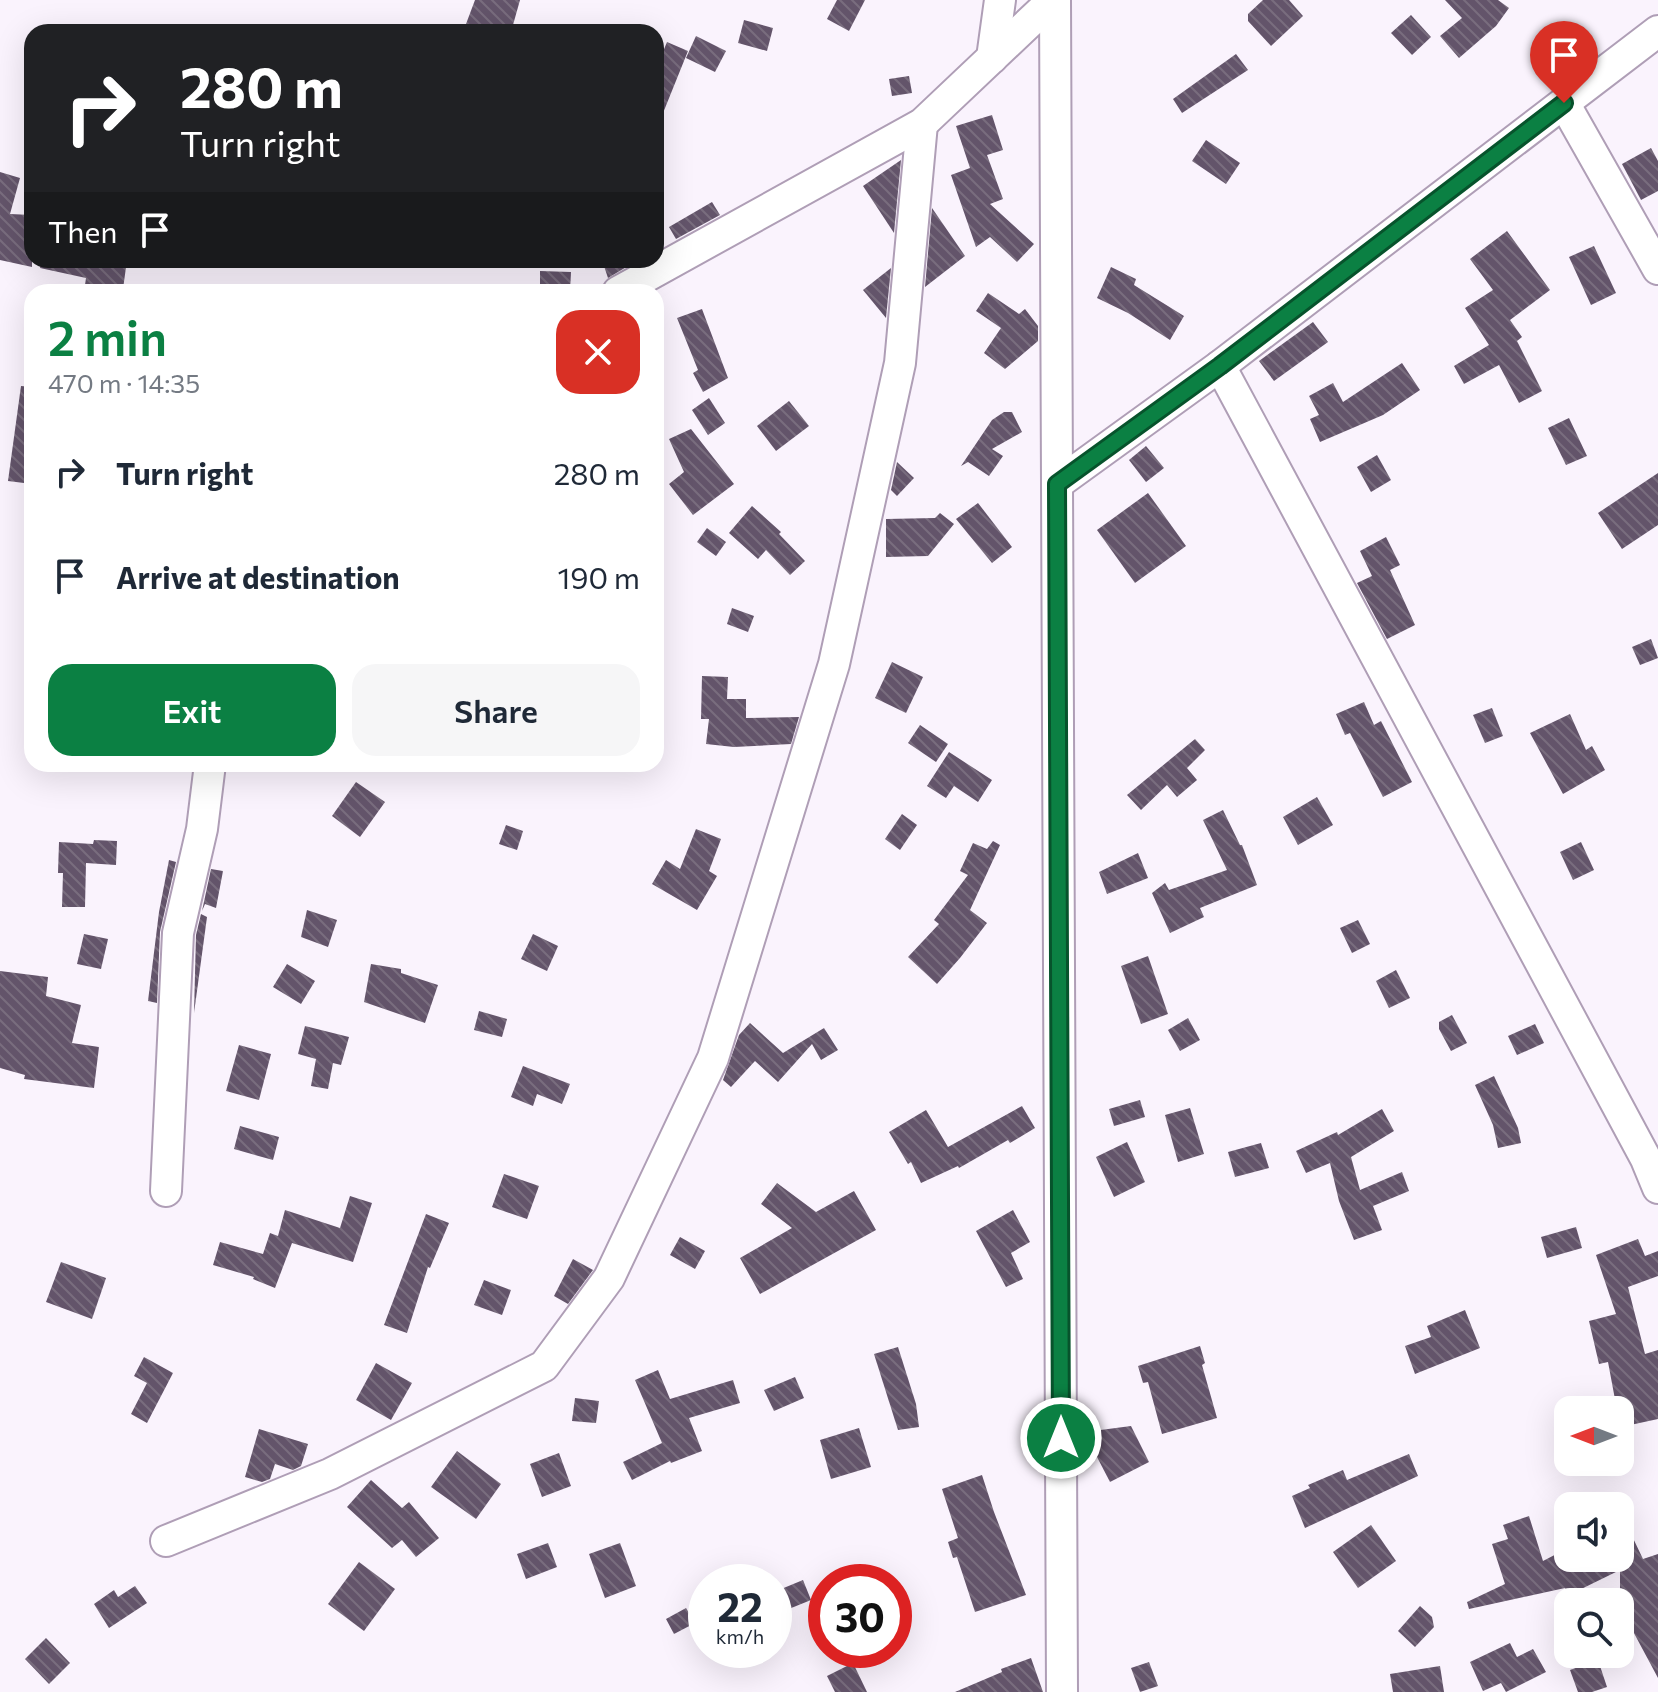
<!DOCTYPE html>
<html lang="en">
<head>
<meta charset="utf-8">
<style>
  body { margin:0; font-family:Commissioner,sans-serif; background:#f6f6f7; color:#1f2937; height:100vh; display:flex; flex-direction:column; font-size:30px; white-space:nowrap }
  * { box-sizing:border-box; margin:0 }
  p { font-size:26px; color:#747a83 }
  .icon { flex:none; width:44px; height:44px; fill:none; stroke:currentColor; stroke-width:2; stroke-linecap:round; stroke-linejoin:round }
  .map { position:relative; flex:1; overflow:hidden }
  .panel { position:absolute; left:24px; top:284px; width:640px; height:488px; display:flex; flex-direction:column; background:#fff; border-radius:24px; box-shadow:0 8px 32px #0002 }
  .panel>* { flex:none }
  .guide { position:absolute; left:24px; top:24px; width:640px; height:244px; border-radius:24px; box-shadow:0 8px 32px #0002; background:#202124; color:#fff; overflow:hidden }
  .needle { width:52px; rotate:270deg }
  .buttons { position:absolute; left:1554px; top:1396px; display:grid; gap:16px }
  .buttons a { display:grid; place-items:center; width:80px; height:80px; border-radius:16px; background:#fff; box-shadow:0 8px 32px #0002; font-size:40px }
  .speed { position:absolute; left:688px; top:1564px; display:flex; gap:16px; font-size:40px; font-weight:700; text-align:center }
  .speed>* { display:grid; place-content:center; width:104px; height:104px; border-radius:50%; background:#fff; box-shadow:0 8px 32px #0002; line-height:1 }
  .speed small { font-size:20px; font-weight:400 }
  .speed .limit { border:12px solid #d22; background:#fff; color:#111 }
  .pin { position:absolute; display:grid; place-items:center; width:68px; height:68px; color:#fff; margin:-82px -34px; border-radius:50% 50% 50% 0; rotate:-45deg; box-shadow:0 0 8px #0007 }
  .pin .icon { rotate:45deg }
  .me { position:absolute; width:88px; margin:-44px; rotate:0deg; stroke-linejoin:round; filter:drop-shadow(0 0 6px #0008) }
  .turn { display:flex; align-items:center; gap:28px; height:168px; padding:0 24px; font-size:36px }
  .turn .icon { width:104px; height:104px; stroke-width:2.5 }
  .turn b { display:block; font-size:56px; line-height:68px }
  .then { display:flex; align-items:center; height:76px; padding:0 24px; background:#0003; gap:16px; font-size:30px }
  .round { display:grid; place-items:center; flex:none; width:84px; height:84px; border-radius:24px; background:#f6f6f7 }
  .headline { display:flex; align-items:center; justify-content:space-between; height:136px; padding:0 24px }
  h1 { font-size:48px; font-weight:600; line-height:60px; color:#0b8043 }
  .button { display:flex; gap:16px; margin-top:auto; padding:16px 24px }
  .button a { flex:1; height:92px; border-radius:24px; background:#0b8043; color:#fff; font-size:32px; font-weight:600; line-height:92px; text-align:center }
  .button a+a { background:#f6f6f7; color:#1f2937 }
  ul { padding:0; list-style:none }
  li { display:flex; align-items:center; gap:24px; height:104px; padding:0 24px }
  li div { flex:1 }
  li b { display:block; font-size:30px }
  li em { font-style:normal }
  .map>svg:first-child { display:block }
  .building { fill:url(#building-back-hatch) }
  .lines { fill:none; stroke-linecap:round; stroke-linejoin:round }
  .minor-casing { stroke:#af9eb6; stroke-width:34 }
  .minor { stroke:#fff; stroke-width:30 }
  .route-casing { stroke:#07532c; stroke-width:20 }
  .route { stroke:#0b8043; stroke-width:14 }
</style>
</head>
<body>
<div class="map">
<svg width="1658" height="1692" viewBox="0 0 1658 1692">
  <defs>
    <pattern id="building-back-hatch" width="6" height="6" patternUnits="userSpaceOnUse" patternTransform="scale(2)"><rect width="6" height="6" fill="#63546a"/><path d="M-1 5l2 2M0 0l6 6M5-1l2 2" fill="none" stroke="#796d7e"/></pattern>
  </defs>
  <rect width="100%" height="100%" fill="#faf3fd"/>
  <g class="building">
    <path d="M 475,0 L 520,0 L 511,32 L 463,32 Z"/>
    <path d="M 837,0 L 865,0 L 849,31 L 827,19 Z"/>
    <path d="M 1263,0 L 1289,0 L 1303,16 L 1271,46 L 1248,21 L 1248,14 Z"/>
    <path d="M 1445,0 L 1498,0 L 1509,8 L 1496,26 L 1459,58 L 1440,36 L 1462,18 Z"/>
    <path d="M 1411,15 L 1431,37 L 1412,55 L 1391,33 Z"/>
    <path d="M 744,20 L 773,28 L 767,51 L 738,43 Z"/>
    <path d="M 696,36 L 726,51 L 715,72 L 686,58 Z"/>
    <path d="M 667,42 L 688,51 L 661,118 L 656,117 L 662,60 L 660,59 Z"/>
    <path d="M 1236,54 L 1248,70 L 1182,113 L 1173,99 Z"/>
    <path d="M 909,76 L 912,93 L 892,96 L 889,79 Z"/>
    <path d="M 992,115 L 1003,150 L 987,155 L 1003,199 L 990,204 L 1034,244 L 1017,262 L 990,237 L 976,247 L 951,175 L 970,168 L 956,126 Z"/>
    <path d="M 1206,140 L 1240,163 L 1226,184 L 1192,161 Z"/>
    <path d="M 1651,148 L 1658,161 L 1658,191 L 1641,200 L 1622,164 Z"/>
    <path d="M 901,160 L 894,233 L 863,186 Z"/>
    <path d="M 0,172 L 20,178 L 10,214 L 32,215 L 32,267 L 0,260 Z"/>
    <path d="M 712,202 L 720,215 L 676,239 L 669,227 Z"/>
    <path d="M 932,208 L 965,256 L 925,287 Z"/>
    <path d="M 1507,231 L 1550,290 L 1510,320 L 1522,337 L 1517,341 L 1542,391 L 1519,403 L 1499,365 L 1464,384 L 1454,366 L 1489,345 L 1465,308 L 1493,290 L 1470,259 Z"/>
    <path d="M 1594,246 L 1616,293 L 1591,305 L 1569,257 Z"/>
    <path d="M 41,260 L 127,260 L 123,289 L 107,286 L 106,292 L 84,292 L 86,278 L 40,268 Z"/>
    <path d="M 602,260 L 632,260 L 633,263 L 608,278 Z"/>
    <path d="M 1111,267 L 1136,279 L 1134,285 L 1184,316 L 1170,340 L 1128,313 L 1097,298 Z"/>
    <path d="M 891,268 L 886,318 L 863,290 Z"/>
    <path d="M 540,271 L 571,272 L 570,292 L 540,292 Z"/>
    <path d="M 988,293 L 1019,314 L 1025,309 L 1038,326 L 1038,341 L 1005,369 L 984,353 L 1001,328 L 976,311 Z"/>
    <path d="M 702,309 L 728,378 L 703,392 L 693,373 L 698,370 L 677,318 Z"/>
    <path d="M 1313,322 L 1328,342 L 1274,381 L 1259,361 Z"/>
    <path d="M 1402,363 L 1420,390 L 1383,415 L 1320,442 L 1310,419 L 1319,415 L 1309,396 L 1333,383 L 1343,402 Z"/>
    <path d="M 21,386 L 32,387 L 32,484 L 8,481 Z"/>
    <path d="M 709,398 L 725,423 L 708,435 L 692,410 Z"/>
    <path d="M 789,401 L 809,426 L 776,451 L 757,426 Z"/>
    <path d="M 1004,412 L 1012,412 L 1022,432 L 992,449 L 1003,456 L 989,476 L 968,462 L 961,466 L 992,420 Z"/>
    <path d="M 1569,418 L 1587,456 L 1566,465 L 1548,428 Z"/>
    <path d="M 691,429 L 734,484 L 693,515 L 669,484 L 684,472 L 669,439 Z"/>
    <path d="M 1146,446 L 1164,468 L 1146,482 L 1129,460 Z"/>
    <path d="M 1377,455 L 1391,480 L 1371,492 L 1357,467 Z"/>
    <path d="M 897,462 L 914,478 L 897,496 L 891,490 Z"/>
    <path d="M 1658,473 L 1658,525 L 1622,549 L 1598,513 Z"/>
    <path d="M 1148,493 L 1186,546 L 1135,583 L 1097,530 Z"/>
    <path d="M 978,503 L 1012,547 L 992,563 L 956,519 Z"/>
    <path d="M 752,506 L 781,532 L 779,534 L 805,561 L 790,575 L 766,550 L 758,559 L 729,533 Z"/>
    <path d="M 940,513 L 954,524 L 928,556 L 886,557 L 886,519 L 935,518 Z"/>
    <path d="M 707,528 L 726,542 L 716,556 L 697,542 Z"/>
    <path d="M 1386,537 L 1400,565 L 1390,570 L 1415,625 L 1387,639 L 1357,583 L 1372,576 L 1360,551 Z"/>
    <path d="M 732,608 L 754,616 L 748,632 L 727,624 Z"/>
    <path d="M 1651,639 L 1658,658 L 1640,665 L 1632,647 Z"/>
    <path d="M 892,662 L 923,677 L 906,713 L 875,698 Z"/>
    <path d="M 702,676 L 728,677 L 727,699 L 746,699 L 746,718 L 799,717 L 791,744 L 734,747 L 706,744 L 709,719 L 701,719 Z"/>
    <path d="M 1364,702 L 1374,725 L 1381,721 L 1412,782 L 1383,797 L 1350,733 L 1345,735 L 1336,714 Z"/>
    <path d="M 1492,708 L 1503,736 L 1485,743 L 1473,715 Z"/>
    <path d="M 1570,714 L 1586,750 L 1592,746 L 1605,770 L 1563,794 L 1530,733 Z"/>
    <path d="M 920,725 L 948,744 L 936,762 L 908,743 Z"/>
    <path d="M 1195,739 L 1205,750 L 1187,768 L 1197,780 L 1177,797 L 1167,785 L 1141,810 L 1127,795 Z"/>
    <path d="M 949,752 L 992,780 L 978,802 L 954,786 L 946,798 L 927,786 Z"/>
    <path d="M 356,782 L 385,802 L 360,837 L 332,816 Z"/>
    <path d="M 1317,797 L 1333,825 L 1298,845 L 1283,817 Z"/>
    <path d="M 1223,810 L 1240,845 L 1242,845 L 1257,885 L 1200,908 L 1204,917 L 1170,933 L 1152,893 L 1165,883 L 1169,890 L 1227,870 L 1203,820 Z"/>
    <path d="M 902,814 L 917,825 L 900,850 L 885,839 Z"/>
    <path d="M 506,825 L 523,831 L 517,850 L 499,844 Z"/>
    <path d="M 696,829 L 721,839 L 709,871 L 717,876 L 697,910 L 652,884 L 666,860 L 680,869 Z"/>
    <path d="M 94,840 L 117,841 L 116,865 L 86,863 L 85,907 L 62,907 L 63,873 L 58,873 L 59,842 L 93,844 Z"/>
    <path d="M 993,841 L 1000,845 L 970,910 L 987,923 L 960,958 L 937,984 L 908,957 L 939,924 L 934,920 L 968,875 L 960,871 L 973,843 L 987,849 Z"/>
    <path d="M 1581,842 L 1594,870 L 1573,880 L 1560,852 Z"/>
    <path d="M 1138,853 L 1148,878 L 1107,894 L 1099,872 Z"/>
    <path d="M 169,860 L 176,862 L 160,932 L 157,1003 L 148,1001 L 159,912 Z"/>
    <path d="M 211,869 L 223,871 L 216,908 L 205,904 L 202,911 Z"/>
    <path d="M 307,910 L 337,920 L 328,947 L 301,937 Z"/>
    <path d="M 201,914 L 207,917 L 194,1013 L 196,935 Z"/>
    <path d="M 1358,920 L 1370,944 L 1352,953 L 1340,928 Z"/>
    <path d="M 84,934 L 108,939 L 101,969 L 77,964 Z"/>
    <path d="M 533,934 L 558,946 L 547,971 L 521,959 Z"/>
    <path d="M 1148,956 L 1168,1014 L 1141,1024 L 1121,966 Z"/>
    <path d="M 287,964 L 315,981 L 301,1004 L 273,987 Z"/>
    <path d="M 371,964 L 401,969 L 401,973 L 438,985 L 425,1023 L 364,1002 Z"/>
    <path d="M 1396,970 L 1410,998 L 1389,1008 L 1376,981 Z"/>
    <path d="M 0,971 L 48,977 L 46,996 L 81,1005 L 72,1043 L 99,1047 L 94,1088 L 24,1079 L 25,1075 L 0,1068 Z"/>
    <path d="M 479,1011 L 507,1019 L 502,1037 L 474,1030 Z"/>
    <path d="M 1452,1015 L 1467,1043 L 1451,1051 L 1439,1029 L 1439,1022 Z"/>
    <path d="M 1188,1018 L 1200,1040 L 1180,1051 L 1168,1030 Z"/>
    <path d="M 750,1023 L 783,1053 L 824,1028 L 838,1050 L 821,1060 L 812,1044 L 778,1082 L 755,1061 L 731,1087 L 723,1080 L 739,1035 Z"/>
    <path d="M 1535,1024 L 1544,1043 L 1517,1055 L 1508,1036 Z"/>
    <path d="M 305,1026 L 349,1037 L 341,1065 L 333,1063 L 328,1089 L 311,1086 L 316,1059 L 298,1054 Z"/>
    <path d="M 239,1045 L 271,1054 L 259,1100 L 226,1091 Z"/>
    <path d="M 523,1066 L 570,1084 L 562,1104 L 537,1094 L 533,1106 L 511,1097 Z"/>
    <path d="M 1494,1076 L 1518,1128 L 1521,1143 L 1498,1148 L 1493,1125 L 1475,1085 Z"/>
    <path d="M 1140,1100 L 1145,1117 L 1114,1126 L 1109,1109 Z"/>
    <path d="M 1022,1106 L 1035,1128 L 1010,1143 L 1008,1140 L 959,1168 L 958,1166 L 921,1183 L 911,1162 L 908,1164 L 889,1132 L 926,1110 L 948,1147 Z"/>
    <path d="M 1190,1108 L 1204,1154 L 1178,1162 L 1165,1115 Z"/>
    <path d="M 1382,1109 L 1394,1131 L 1351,1157 L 1360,1190 L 1402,1172 L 1409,1191 L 1373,1206 L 1382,1230 L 1354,1240 L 1339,1201 L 1330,1163 L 1306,1173 L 1296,1151 L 1337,1132 L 1338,1135 Z"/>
    <path d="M 240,1126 L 279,1137 L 273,1160 L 234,1149 Z"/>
    <path d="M 1127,1142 L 1145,1182 L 1114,1197 L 1096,1157 Z"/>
    <path d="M 1261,1143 L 1269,1168 L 1235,1177 L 1228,1152 Z"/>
    <path d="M 504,1174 L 539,1186 L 527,1219 L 492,1207 Z"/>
    <path d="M 777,1183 L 816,1212 L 854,1191 L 876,1230 L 760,1294 L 740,1258 L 792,1228 L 761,1204 Z"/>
    <path d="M 350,1196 L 372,1203 L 353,1262 L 292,1243 L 275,1288 L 253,1279 L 254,1277 L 213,1265 L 220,1242 L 263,1254 L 270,1233 L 278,1236 L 285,1210 L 340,1228 Z"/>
    <path d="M 1013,1210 L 1030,1242 L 1011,1253 L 1023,1279 L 1006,1287 L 976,1231 Z"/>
    <path d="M 426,1214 L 449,1223 L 430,1268 L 428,1267 L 407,1333 L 384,1325 Z"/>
    <path d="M 1576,1227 L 1582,1248 L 1547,1258 L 1541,1237 Z"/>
    <path d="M 680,1237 L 705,1251 L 695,1269 L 670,1255 Z"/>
    <path d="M 1638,1239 L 1645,1256 L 1658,1251 L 1658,1276 L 1628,1287 L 1645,1354 L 1658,1350 L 1658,1419 L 1621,1427 L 1620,1410 L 1617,1410 L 1608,1362 L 1599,1364 L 1589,1321 L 1616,1314 L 1596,1255 Z"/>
    <path d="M 573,1259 L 593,1270 L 568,1304 L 554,1296 Z"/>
    <path d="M 61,1262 L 106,1278 L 92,1319 L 46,1302 Z"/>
    <path d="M 484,1280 L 511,1290 L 502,1315 L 474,1305 Z"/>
    <path d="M 1465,1310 L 1480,1348 L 1415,1374 L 1405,1346 L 1431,1337 L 1427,1326 Z"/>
    <path d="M 1200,1346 L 1205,1363 L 1202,1365 L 1217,1418 L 1162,1434 L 1148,1382 L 1143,1383 L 1138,1366 Z"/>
    <path d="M 898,1347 L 916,1404 L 919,1427 L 898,1430 L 874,1354 Z"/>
    <path d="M 144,1357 L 173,1373 L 147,1423 L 131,1414 L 147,1383 L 134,1376 Z"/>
    <path d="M 376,1363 L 412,1383 L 391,1420 L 356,1400 Z"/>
    <path d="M 658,1370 L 670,1399 L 733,1380 L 740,1403 L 689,1418 L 702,1451 L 671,1463 L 670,1461 L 632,1480 L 623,1462 L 662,1443 L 635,1380 Z"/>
    <path d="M 795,1377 L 804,1398 L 774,1411 L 764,1390 Z"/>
    <path d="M 575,1398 L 599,1401 L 596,1423 L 572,1421 Z"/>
    <path d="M 1131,1426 L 1149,1462 L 1110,1482 L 1096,1455 L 1093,1431 Z"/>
    <path d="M 859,1428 L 871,1467 L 831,1479 L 820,1440 Z"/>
    <path d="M 259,1429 L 308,1444 L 301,1466 L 293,1470 L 275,1464 L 270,1479 L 262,1482 L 245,1477 Z"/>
    <path d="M 457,1451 L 501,1484 L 476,1519 L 431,1487 Z"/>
    <path d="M 559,1453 L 571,1486 L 542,1497 L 530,1464 Z"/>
    <path d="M 1409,1454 L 1418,1476 L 1305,1528 L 1292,1496 L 1310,1488 L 1308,1485 L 1343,1470 L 1347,1480 Z"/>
    <path d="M 982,1475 L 994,1512 L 1026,1595 L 975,1612 L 957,1557 L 953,1558 L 948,1542 L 958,1538 L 942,1489 Z"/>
    <path d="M 371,1480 L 402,1508 L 409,1502 L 439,1538 L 416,1557 L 402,1540 L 392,1548 L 347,1507 Z"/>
    <path d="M 1620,1511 L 1643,1559 L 1658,1554 L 1658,1678 L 1620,1607 L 1620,1570 L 1569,1595 L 1565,1588 L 1469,1609 L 1467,1602 L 1505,1584 L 1492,1544 L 1508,1539 L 1503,1525 L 1529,1516 L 1543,1561 L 1568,1548 L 1568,1558 L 1620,1558 Z"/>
    <path d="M 1371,1525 L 1396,1561 L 1358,1588 L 1333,1552 Z"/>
    <path d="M 548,1543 L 557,1567 L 526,1579 L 517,1554 Z"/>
    <path d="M 620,1543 L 636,1586 L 605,1598 L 589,1554 Z"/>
    <path d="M 359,1562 L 395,1589 L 364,1631 L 328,1604 Z"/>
    <path d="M 803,1580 L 811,1600 L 774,1615 L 774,1592 Z"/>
    <path d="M 135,1586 L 147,1603 L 109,1628 L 94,1604 L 114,1590 L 118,1597 Z"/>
    <path d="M 1420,1606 L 1432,1617 L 1434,1627 L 1415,1647 L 1398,1631 Z"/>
    <path d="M 686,1608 L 695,1623 L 674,1634 L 666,1619 Z"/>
    <path d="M 46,1638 L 70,1663 L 49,1684 L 25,1659 Z"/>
    <path d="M 1510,1643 L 1517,1657 L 1533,1649 L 1546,1672 L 1506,1692 L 1501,1683 L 1483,1691 L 1470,1662 Z"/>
    <path d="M 1031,1658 L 1043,1692 L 955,1692 L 1002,1672 L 1001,1669 Z"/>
    <path d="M 1598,1660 L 1607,1687 L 1592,1692 L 1578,1692 L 1570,1670 Z"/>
    <path d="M 1149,1662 L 1158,1686 L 1140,1692 L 1131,1668 Z"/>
    <path d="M 853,1663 L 867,1692 L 835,1692 L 827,1676 Z"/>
    <path d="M 1440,1666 L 1444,1692 L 1393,1692 L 1390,1674 Z"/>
  </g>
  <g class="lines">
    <defs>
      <g id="minor">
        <path d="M 1055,0 L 1062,1692"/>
        <path d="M 992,58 L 1000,0"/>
        <path d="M 1564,103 L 1658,269"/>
        <path d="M 618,292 L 922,124 L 1053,0"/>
        <path d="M 1220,366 L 1646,1159 L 1658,1188"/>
        <path d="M 1057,484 L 1220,366 L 1658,31"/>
        <path d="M 166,1191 L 178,933 L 202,829 L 210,764"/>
        <path d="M 166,1541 L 330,1474 L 544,1366 L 609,1278 L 713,1058 L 834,664 L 900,363 L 922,124"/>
      </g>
    </defs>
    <use href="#minor" class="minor-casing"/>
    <use href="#minor" class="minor"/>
  </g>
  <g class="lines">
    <defs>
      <path id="route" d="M 1061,1438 L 1057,484 L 1220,366 L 1564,103"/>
    </defs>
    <use href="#route" class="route-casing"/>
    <use href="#route" class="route"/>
  </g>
</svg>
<div class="buttons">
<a><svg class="needle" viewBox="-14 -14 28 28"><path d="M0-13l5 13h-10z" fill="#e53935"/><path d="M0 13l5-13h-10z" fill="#747a83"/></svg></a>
<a><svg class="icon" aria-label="sound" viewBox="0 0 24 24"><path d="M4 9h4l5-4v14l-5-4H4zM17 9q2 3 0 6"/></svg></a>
<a><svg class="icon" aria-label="search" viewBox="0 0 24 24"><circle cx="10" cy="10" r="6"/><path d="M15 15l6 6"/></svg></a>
</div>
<div class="speed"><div>22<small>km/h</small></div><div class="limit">30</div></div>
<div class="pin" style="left:1564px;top:103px;background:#d93025"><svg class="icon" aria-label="arrive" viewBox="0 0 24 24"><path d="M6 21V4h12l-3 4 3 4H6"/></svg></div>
<svg class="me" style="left:1061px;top:1438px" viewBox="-20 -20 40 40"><circle r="17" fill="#0b8043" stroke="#fff" stroke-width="3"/><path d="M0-11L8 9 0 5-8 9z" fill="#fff"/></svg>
<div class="guide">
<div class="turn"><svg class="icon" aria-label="right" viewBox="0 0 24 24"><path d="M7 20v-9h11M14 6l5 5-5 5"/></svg><div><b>280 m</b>Turn right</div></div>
<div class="then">Then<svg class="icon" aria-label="arrive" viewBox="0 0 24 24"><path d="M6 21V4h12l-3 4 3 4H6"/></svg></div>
</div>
<section class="panel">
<div class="headline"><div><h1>2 min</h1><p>470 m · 14:35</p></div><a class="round" style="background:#d93025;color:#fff"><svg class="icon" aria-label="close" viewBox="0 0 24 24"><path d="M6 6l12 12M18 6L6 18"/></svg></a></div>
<ul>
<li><svg class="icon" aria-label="right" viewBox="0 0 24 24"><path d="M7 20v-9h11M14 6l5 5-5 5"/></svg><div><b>Turn right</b></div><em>280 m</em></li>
<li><svg class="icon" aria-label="arrive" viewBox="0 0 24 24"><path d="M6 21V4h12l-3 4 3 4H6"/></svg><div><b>Arrive at destination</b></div><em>190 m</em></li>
</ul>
<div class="button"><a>Exit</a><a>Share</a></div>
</section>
</div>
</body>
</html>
